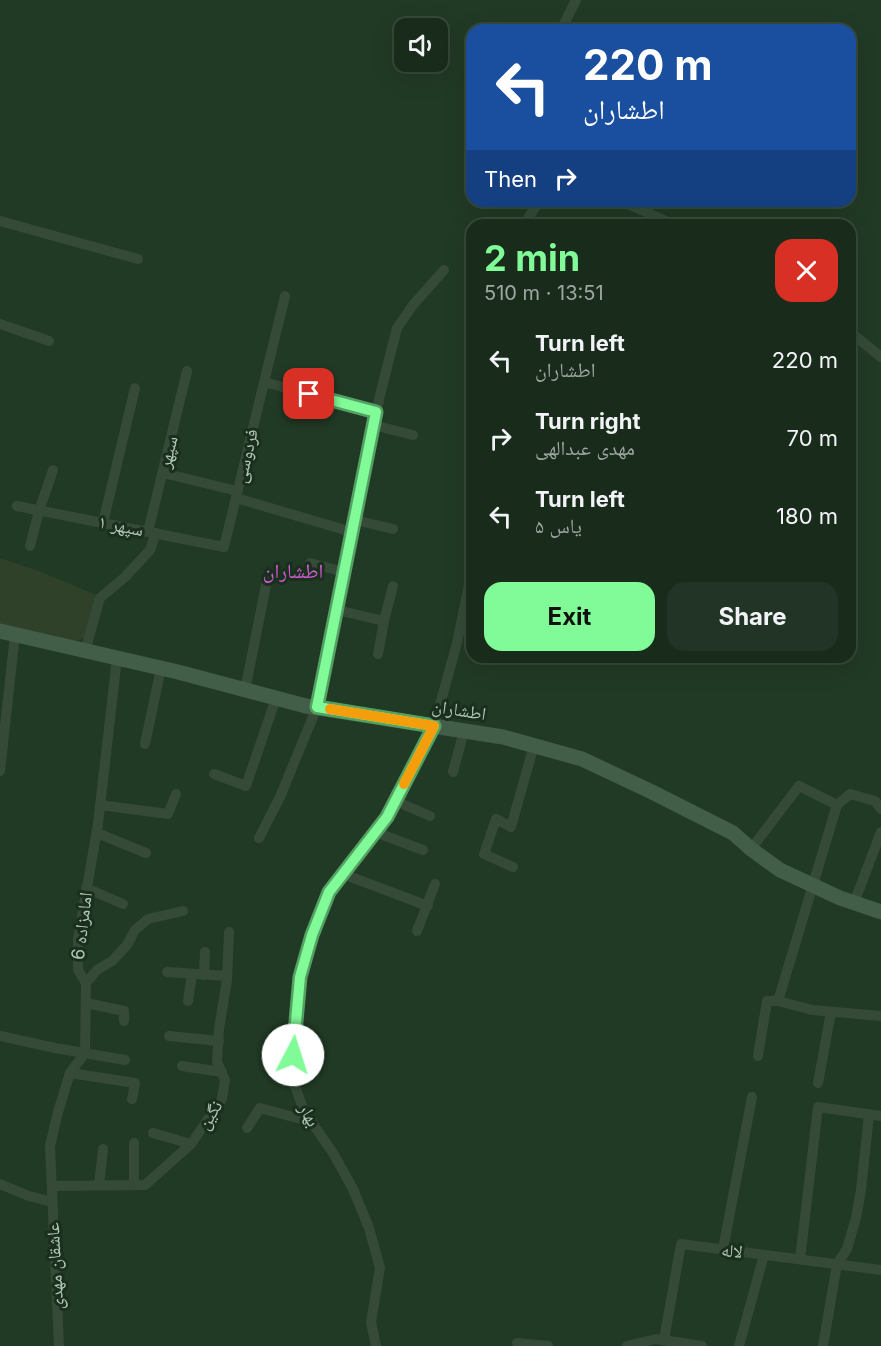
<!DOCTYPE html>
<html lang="en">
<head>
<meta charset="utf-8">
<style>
  body { margin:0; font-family:Inter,"Noto Naskh Arabic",sans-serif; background:#223425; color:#f1f3f6; height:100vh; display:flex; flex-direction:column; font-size:22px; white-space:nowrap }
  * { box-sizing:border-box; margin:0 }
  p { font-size:20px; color:#9fa7a3 }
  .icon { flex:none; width:33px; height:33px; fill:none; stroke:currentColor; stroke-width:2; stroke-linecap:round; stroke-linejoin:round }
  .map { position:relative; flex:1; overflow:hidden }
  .details { position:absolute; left:466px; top:219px; width:390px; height:444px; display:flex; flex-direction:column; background:#192c1c; border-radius:18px; box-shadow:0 6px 24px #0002,0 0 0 2px #37483b }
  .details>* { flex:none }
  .top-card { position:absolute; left:466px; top:24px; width:390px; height:183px; border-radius:18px; box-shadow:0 6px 24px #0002,0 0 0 2px #37483b; background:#1a4fa0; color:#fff; overflow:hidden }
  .controls { position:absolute; left:394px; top:18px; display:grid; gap:12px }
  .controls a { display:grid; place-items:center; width:54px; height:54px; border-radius:12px; background:#192c1c; box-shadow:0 6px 24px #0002,0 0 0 2px #37483b; font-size:30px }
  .pin { position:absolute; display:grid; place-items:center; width:51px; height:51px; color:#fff; margin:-26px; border-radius:12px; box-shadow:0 3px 9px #0006 }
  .me { position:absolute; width:66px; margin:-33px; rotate:5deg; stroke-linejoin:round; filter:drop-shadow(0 0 4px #0008) }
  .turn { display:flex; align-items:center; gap:21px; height:126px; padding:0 18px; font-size:27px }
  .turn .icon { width:78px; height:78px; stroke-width:2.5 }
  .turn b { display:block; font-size:42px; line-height:51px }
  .then { display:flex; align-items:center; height:57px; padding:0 18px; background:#0003; gap:12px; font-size:22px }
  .round { display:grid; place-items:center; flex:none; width:63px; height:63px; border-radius:18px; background:#223425 }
  .head { display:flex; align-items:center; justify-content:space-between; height:102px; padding:0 18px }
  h1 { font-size:36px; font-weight:700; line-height:45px; color:#81fa98 }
  .primary-button { display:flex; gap:12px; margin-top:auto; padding:12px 18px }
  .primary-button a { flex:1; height:69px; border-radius:18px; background:#81fa98; color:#111; font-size:24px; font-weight:700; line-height:69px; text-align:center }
  .primary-button a+a { background:#223425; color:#f1f3f6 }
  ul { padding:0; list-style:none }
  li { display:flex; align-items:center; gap:18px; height:78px; padding:0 18px }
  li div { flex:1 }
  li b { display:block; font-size:22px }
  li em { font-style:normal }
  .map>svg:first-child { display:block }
  .green { fill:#304129 }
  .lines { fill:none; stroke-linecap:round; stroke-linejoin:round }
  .street { stroke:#354b38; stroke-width:10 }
  .secondary { stroke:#435e48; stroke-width:15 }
  .route-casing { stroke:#54a263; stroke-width:15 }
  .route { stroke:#81fa98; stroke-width:10 }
  .slow { stroke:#f59e0b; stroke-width:10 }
  .labels { text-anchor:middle; stroke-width:6; stroke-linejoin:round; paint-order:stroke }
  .street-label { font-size:18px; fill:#b0c7b4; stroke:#1a2f1e }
  .neighbourhood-label { font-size:20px; fill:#d65bd5; stroke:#1a2f1e }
</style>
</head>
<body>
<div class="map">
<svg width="881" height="1346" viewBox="0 0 881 1346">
  <rect width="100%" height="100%" fill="#213a25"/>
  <path class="green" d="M 0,558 L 41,572 L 96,595 L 86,636 L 77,642 L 0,624 Z"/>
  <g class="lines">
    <g class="street">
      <path d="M 561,30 L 576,0"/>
      <path d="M 621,201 L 675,225"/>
      <path d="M 0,221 L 138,259"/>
      <path d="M 524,225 L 539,201"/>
      <path d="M 0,324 L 49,341"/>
      <path d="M 850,332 L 881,357"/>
      <path d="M 264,382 L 376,412"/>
      <path d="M 373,425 L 413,435"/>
      <path d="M 163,473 L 237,491"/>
      <path d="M 236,498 L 352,532"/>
      <path d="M 17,506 L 224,547 L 285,296"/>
      <path d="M 355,520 L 393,529"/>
      <path d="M 103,523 L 135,388"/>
      <path d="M 148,532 L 187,371"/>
      <path d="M 30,546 L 39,511 L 53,470"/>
      <path d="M 310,563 L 344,572"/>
      <path d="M 337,610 L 384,621"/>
      <path d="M 85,651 L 100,598 L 125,577 L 150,550 L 156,533"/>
      <path d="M 378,654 L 384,621 L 393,586"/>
      <path d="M 245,690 L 267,580"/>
      <path d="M 145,744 L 161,668"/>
      <path d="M 0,771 L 15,635"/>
      <path d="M 453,772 L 464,731"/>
      <path d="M 214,774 L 246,786 L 276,698"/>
      <path d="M 395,801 L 430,816"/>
      <path d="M 100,805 L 168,814 L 176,794"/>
      <path d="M 375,832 L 423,850"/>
      <path d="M 97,833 L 146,853"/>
      <path d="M 259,838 L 280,797 L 317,707 L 380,395 L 397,328 L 413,305 L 444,270"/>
      <path d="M 751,849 L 799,786 L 837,805 L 850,794 L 875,801 L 881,809"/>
      <path d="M 513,867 L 484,854 L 496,819 L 511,827 L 534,745"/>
      <path d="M 343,874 L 428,906"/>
      <path d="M 86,888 L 123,904"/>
      <path d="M 854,903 L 881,832"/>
      <path d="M 417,931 L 435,884"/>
      <path d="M 167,972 L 227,976"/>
      <path d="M 204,975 L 205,952"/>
      <path d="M 86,983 L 97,970 L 112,961 L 127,945 L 135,930 L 148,919 L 183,911"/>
      <path d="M 188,1001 L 192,974"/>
      <path d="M 778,1001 L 837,805"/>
      <path d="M 86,1003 L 124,1011 L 124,1021"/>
      <path d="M 0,1036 L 55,1048 L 125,1060"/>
      <path d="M 169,1036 L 219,1041"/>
      <path d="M 758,1056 L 767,1001 L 778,1001 L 812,1010 L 881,1016"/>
      <path d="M 182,1066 L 222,1072"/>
      <path d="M 70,1073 L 135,1083 L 132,1099"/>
      <path d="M 818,1083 L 831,1012"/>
      <path d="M 247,1128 L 260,1108 L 312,1122"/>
      <path d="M 153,1133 L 191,1144"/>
      <path d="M 0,1184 L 29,1196 L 52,1202"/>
      <path d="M 99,1185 L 103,1149"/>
      <path d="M 134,1185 L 134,1143"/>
      <path d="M 52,1186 L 145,1185 L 191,1144 L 222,1099 L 225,1080 L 217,1062 L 219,1029 L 227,980 L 229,932"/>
      <path d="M 723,1249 L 752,1097"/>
      <path d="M 800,1259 L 818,1107 L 881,1116"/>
      <path d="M 664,1340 L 681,1244 L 881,1270"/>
      <path d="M 517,1343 L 548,1346"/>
      <path d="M 59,1346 L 50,1146 L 58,1112 L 70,1073 L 85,1053 L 86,983 L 78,970 L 78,939 L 98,824 L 117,658"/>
      <path d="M 376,1346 L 371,1322 L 380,1268 L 369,1228 L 353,1189 L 333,1153 L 304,1111 L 291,1075 L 300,977 L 312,935 L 329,893 L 387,817 L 434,726 L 457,643 L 472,570"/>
      <path d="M 627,1346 L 656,1339 L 702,1346"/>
      <path d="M 739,1346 L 764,1255"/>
      <path d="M 823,1346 L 837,1264 L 847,1249 L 856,1218 L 861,1190 L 869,1115"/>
    </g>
    <path class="secondary" d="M 0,631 L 178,672 L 306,706 L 503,737 L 582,759 L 652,792 L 733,833 L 751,849 L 780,870 L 840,898 L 881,912"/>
  </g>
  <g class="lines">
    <defs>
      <path id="route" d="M 293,1055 L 300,977 L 312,935 L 329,892 L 387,817 L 434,726 L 317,707 L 376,412 L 309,394"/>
    </defs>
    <use href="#route" class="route-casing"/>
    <use href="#route" class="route"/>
    <path class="slow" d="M 330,709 L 434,726 L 404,784"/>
  </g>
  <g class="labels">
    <g class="street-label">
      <text transform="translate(168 452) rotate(-76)" y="6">سپهر</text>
      <text transform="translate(246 456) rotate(-77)" y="6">فردوسی</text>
      <text transform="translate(121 526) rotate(11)" y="6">سپهر ۱</text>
      <text transform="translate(459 710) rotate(9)" y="6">اطشاران</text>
      <text transform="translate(82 926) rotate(-83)" y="6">امامزاده 6</text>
      <text transform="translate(210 1115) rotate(-58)" y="6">نگین</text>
      <text transform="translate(309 1115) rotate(61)" y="6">بهار</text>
      <text transform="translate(732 1251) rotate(7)" y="6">لاله</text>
      <text transform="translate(55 1266) rotate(-93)" y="6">عاشقان مهدی</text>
    </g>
    <g class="neighbourhood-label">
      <text x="293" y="578">اطشاران</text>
    </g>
  </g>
</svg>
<div class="controls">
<a><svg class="icon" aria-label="sound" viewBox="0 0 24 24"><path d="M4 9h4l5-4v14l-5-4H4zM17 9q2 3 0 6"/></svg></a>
</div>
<div class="pin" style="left:309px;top:394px;background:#d93025"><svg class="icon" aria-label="arrive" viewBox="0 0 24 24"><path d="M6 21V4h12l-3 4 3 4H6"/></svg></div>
<svg class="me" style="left:293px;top:1055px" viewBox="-20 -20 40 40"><circle r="19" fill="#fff"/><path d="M0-13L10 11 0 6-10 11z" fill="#81fa98"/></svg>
<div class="top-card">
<div class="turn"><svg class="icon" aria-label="left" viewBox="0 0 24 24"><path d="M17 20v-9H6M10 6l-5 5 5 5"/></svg><div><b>220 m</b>اطشاران</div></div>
<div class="then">Then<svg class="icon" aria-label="right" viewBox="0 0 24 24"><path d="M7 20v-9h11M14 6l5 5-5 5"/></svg></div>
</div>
<section class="details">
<div class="head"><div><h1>2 min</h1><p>510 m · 13:51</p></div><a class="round" style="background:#d93025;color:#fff"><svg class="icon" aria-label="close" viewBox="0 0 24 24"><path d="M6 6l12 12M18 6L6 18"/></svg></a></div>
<ul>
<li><svg class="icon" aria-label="left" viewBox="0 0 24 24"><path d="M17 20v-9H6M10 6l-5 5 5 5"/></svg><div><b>Turn left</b><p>اطشاران</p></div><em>220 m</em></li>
<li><svg class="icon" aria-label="right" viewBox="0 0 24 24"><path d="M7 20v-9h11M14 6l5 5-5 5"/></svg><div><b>Turn right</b><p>مهدی عبدالهی</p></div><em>70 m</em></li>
<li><svg class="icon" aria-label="left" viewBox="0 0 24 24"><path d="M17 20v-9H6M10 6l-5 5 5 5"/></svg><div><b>Turn left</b><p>یاس ۵</p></div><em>180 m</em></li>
</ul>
<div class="primary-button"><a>Exit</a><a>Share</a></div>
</section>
</div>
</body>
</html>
